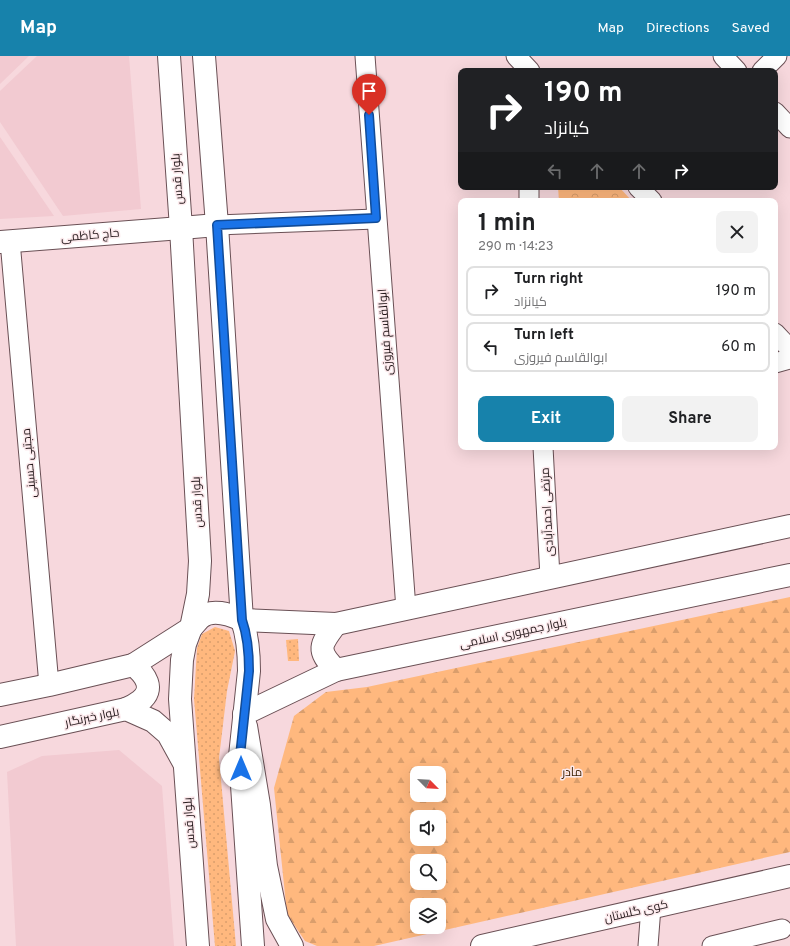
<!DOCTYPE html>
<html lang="en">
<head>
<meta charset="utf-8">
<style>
  body { margin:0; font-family:Overpass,Cairo,sans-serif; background:#f2f2f2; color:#202124; height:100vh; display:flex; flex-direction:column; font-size:15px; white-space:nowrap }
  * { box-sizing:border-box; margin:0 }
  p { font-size:13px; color:#757577 }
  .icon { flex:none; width:22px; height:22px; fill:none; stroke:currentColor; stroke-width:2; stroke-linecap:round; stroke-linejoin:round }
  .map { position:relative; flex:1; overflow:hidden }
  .panel { position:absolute; left:458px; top:142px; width:320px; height:252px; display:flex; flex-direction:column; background:#fff; border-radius:8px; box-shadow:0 4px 16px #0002 }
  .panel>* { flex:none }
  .banner { position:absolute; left:458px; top:12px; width:320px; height:122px; border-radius:8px; box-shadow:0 4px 16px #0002; background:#202124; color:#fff; overflow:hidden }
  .needle { width:26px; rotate:114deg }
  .tools { position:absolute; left:410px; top:710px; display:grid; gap:8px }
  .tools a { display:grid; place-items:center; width:36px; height:36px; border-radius:8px; background:#fff; box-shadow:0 4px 16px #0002; font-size:20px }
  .pin { position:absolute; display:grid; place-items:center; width:34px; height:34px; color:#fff; margin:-41px -17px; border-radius:50% 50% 50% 0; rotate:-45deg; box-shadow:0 0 4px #0007 }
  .pin .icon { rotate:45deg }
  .me { position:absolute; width:44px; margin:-22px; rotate:0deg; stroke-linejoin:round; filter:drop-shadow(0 0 3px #0008) }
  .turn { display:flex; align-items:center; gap:14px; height:84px; padding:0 20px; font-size:18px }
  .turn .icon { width:52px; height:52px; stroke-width:2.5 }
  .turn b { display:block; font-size:28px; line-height:34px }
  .lanes { display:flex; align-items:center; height:38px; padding:0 20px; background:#0003; justify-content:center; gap:20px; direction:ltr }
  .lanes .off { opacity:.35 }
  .round { display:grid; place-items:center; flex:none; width:42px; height:42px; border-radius:8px; background:#f2f2f2 }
  .headline { display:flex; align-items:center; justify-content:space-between; height:68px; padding:0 20px }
  h1 { font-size:24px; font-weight:700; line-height:30px }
  .cta { display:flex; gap:8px; margin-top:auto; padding:8px 20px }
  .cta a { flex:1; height:46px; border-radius:8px; background:#1782ab; color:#fff; font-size:16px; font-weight:700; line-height:46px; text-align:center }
  .cta a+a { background:#f2f2f2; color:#202124 }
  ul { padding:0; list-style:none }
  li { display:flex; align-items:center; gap:12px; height:50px; margin:0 8px 6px; padding:0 12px; border:2px solid #e0e0e0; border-radius:8px }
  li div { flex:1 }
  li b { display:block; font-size:15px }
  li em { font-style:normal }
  header { display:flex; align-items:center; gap:24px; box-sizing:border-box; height:56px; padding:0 20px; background:#1782ab; color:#fff }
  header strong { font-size:19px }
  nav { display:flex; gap:22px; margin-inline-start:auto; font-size:14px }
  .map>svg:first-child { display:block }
  .built { fill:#f2cad1 }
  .grass { fill:url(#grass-dots) }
  .forest { fill:url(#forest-firs); fill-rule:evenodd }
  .park { fill:url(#park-crowns) }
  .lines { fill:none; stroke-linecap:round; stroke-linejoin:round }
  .minor-casing { stroke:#6a5055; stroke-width:21 }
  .tertiary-casing { stroke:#6a5055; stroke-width:24 }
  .secondary-casing { stroke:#6a5055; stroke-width:24 }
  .minor { stroke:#fff; stroke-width:19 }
  .tertiary { stroke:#fff; stroke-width:22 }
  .secondary { stroke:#fff; stroke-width:22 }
  .route-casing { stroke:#114b97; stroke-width:10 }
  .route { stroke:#1a73e8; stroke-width:7 }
  .labels { text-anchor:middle; stroke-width:3; stroke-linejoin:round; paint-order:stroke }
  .street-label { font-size:12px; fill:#24191b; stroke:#fce9ec }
  .park-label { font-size:12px; fill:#402102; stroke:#fce9ec }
</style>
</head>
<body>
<header>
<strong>Map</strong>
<nav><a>Map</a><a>Directions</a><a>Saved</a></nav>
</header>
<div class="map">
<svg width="790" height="890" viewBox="0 0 790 890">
  <defs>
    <pattern id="grass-dots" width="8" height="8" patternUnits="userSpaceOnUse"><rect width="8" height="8" fill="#ffb87e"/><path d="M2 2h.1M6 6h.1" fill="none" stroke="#da9e6c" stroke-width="1.8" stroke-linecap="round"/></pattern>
    <pattern id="forest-firs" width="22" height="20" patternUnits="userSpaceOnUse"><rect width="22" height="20" fill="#ffb87e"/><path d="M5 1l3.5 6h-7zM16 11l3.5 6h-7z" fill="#da9e6c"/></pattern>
    <pattern id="park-crowns" width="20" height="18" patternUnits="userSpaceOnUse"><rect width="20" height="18" fill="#ffb87e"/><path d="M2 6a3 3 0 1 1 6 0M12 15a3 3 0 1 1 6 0" fill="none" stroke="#da9e6c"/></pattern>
  </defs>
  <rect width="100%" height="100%" fill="#f7d8dd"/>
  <g class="built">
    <path d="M 0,0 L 29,0 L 0,28 Z"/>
    <path d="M 37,0 L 129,0 L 141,153 L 63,160 L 0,66 L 0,35 Z"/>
    <path d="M 0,81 L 54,160 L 0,163 Z"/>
    <path d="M 119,694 L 162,730 L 174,890 L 16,890 L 7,716 L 42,700 Z"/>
  </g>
  <g class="grass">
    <path d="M 215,571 L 229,575 L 235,595 L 227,635 L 219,702 L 236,890 L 215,890 L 194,643 L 197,592 L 202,578 Z"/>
    <path d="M 298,583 L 299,605 L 288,605 L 286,584 Z"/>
  </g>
  <path class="forest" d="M 790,541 L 790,796 L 374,890 L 317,890 L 305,885 L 287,858 L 274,732 L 294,660 L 326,636 L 367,631 ZM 417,717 L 439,717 L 439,739 L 417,739 ZM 417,761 L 439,761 L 439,783 L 417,783 ZM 417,805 L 439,805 L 439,827 L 417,827 ZM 417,849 L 439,849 L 439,871 L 417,871 Z"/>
  <path class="park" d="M 558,131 L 619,131 L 632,145 L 559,145 Z"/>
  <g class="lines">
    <defs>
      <g id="minor">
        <path d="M 365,0 L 406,553"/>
        <path d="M 516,0 L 530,15"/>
        <path d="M 723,0 L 737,15"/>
        <path d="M 762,15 L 777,0"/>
        <path d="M 775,56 L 790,72"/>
        <path d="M 529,131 L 529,145"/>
        <path d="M 638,131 L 652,145"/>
        <path d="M 217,169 L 376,163"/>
        <path d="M 10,185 L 49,629"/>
        <path d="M 775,277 L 790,293"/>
        <path d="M 775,307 L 790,303"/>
        <path d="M 543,391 L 550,521"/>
        <path d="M 648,890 L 651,851"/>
        <path d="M 712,890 L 782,873"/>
      </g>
      <g id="tertiary">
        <path d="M 0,186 L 181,172"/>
        <path d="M 0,639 L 49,629 L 133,609 L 191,572"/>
        <path d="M 126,653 C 131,651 136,648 140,645 C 156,633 145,618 133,609"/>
        <path d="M 246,670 L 259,749 L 266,810 L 277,863 L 292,890"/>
        <path d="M 0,681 L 126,653 L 153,665 L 168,678 L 184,707"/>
        <path d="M 482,890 L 790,820"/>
      </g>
      <g id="secondary">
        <path d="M 169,0 L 181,172 L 200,505 L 198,538 L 191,572 L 185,588 L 182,604 L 180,643 L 198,890"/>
        <path d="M 204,0 L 217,169 L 242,564 C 248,581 249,597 249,615 L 240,700 L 253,890"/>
        <path d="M 181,172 L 217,169"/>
        <path d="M 191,572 C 194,569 197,565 200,562 C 212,552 229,558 242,564 L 336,568 L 790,470"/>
        <path d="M 336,614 C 316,594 320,589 336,568"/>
        <path d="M 244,658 L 336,614 L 790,519"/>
      </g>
    </defs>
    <use href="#minor" class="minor-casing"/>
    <use href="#tertiary" class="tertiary-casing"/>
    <use href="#secondary" class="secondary-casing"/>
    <use href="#minor" class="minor"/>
    <use href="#tertiary" class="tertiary"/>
    <use href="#secondary" class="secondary"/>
  </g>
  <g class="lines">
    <defs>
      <path id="route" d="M 241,713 L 240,700 L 249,615 C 249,598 248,581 242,564 L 217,169 L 376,162 L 369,59"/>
    </defs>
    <use href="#route" class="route-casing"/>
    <use href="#route" class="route"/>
  </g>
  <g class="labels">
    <g class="street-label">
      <text transform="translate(177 123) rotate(-94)" y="4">بلوار قدس</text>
      <text transform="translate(90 179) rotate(-5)" y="4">حاج کاظمی</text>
      <text transform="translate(385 276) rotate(-94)" y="4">ابوالقاسم فیروزی</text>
      <text transform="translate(29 407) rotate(-95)" y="4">مجتبی حسینی</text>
      <text transform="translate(197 446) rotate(-93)" y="4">بلوار قدس</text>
      <text transform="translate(547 456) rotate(-93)" y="4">مرتضی احمدآبادی</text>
      <text transform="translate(513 577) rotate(-12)" y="4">بلوار جمهوری اسلامی</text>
      <text transform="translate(92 661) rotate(-12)" y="4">بلوار خبرنگار</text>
      <text transform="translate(189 767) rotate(-94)" y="4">بلوار قدس</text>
      <text transform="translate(636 855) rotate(-13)" y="4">کوی گلستان</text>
    </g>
    <g class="park-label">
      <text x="572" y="720">مادر</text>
    </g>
  </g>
</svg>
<div class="tools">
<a><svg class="needle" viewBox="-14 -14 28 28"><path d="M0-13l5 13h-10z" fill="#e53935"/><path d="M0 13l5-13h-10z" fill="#757577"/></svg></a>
<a><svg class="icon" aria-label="sound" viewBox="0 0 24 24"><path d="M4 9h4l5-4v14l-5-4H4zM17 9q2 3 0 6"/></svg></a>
<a><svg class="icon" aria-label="search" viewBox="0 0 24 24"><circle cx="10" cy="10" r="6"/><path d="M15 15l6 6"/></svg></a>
<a><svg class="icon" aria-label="layers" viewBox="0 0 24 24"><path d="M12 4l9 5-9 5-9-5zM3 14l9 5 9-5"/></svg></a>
</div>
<div class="pin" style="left:369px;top:59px;background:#d93025"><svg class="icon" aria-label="arrive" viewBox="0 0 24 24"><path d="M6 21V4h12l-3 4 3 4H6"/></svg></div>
<svg class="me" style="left:241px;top:713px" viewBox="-20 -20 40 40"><circle r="19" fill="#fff"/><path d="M0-13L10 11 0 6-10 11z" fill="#1a73e8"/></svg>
<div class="banner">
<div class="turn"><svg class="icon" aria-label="right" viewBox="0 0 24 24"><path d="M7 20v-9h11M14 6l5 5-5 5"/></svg><div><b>190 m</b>کیانزاد</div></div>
<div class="lanes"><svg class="icon off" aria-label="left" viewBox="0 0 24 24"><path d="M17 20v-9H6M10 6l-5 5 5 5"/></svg><svg class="icon off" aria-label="ahead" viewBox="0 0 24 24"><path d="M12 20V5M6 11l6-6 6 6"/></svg><svg class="icon off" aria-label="ahead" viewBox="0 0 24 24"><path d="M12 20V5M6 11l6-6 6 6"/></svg><svg class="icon" aria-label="right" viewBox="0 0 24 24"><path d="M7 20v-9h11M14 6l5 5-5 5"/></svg></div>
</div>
<section class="panel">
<div class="headline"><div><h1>1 min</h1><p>290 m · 14:23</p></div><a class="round"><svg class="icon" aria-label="close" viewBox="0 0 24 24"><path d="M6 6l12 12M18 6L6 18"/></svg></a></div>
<ul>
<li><svg class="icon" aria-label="right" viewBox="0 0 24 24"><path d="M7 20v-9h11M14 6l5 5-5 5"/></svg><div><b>Turn right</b><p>کیانزاد</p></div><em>190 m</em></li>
<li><svg class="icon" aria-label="left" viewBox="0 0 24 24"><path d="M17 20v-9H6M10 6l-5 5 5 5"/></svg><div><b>Turn left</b><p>ابوالقاسم فیروزی</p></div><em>60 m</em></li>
</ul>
<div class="cta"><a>Exit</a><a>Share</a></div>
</section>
</div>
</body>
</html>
